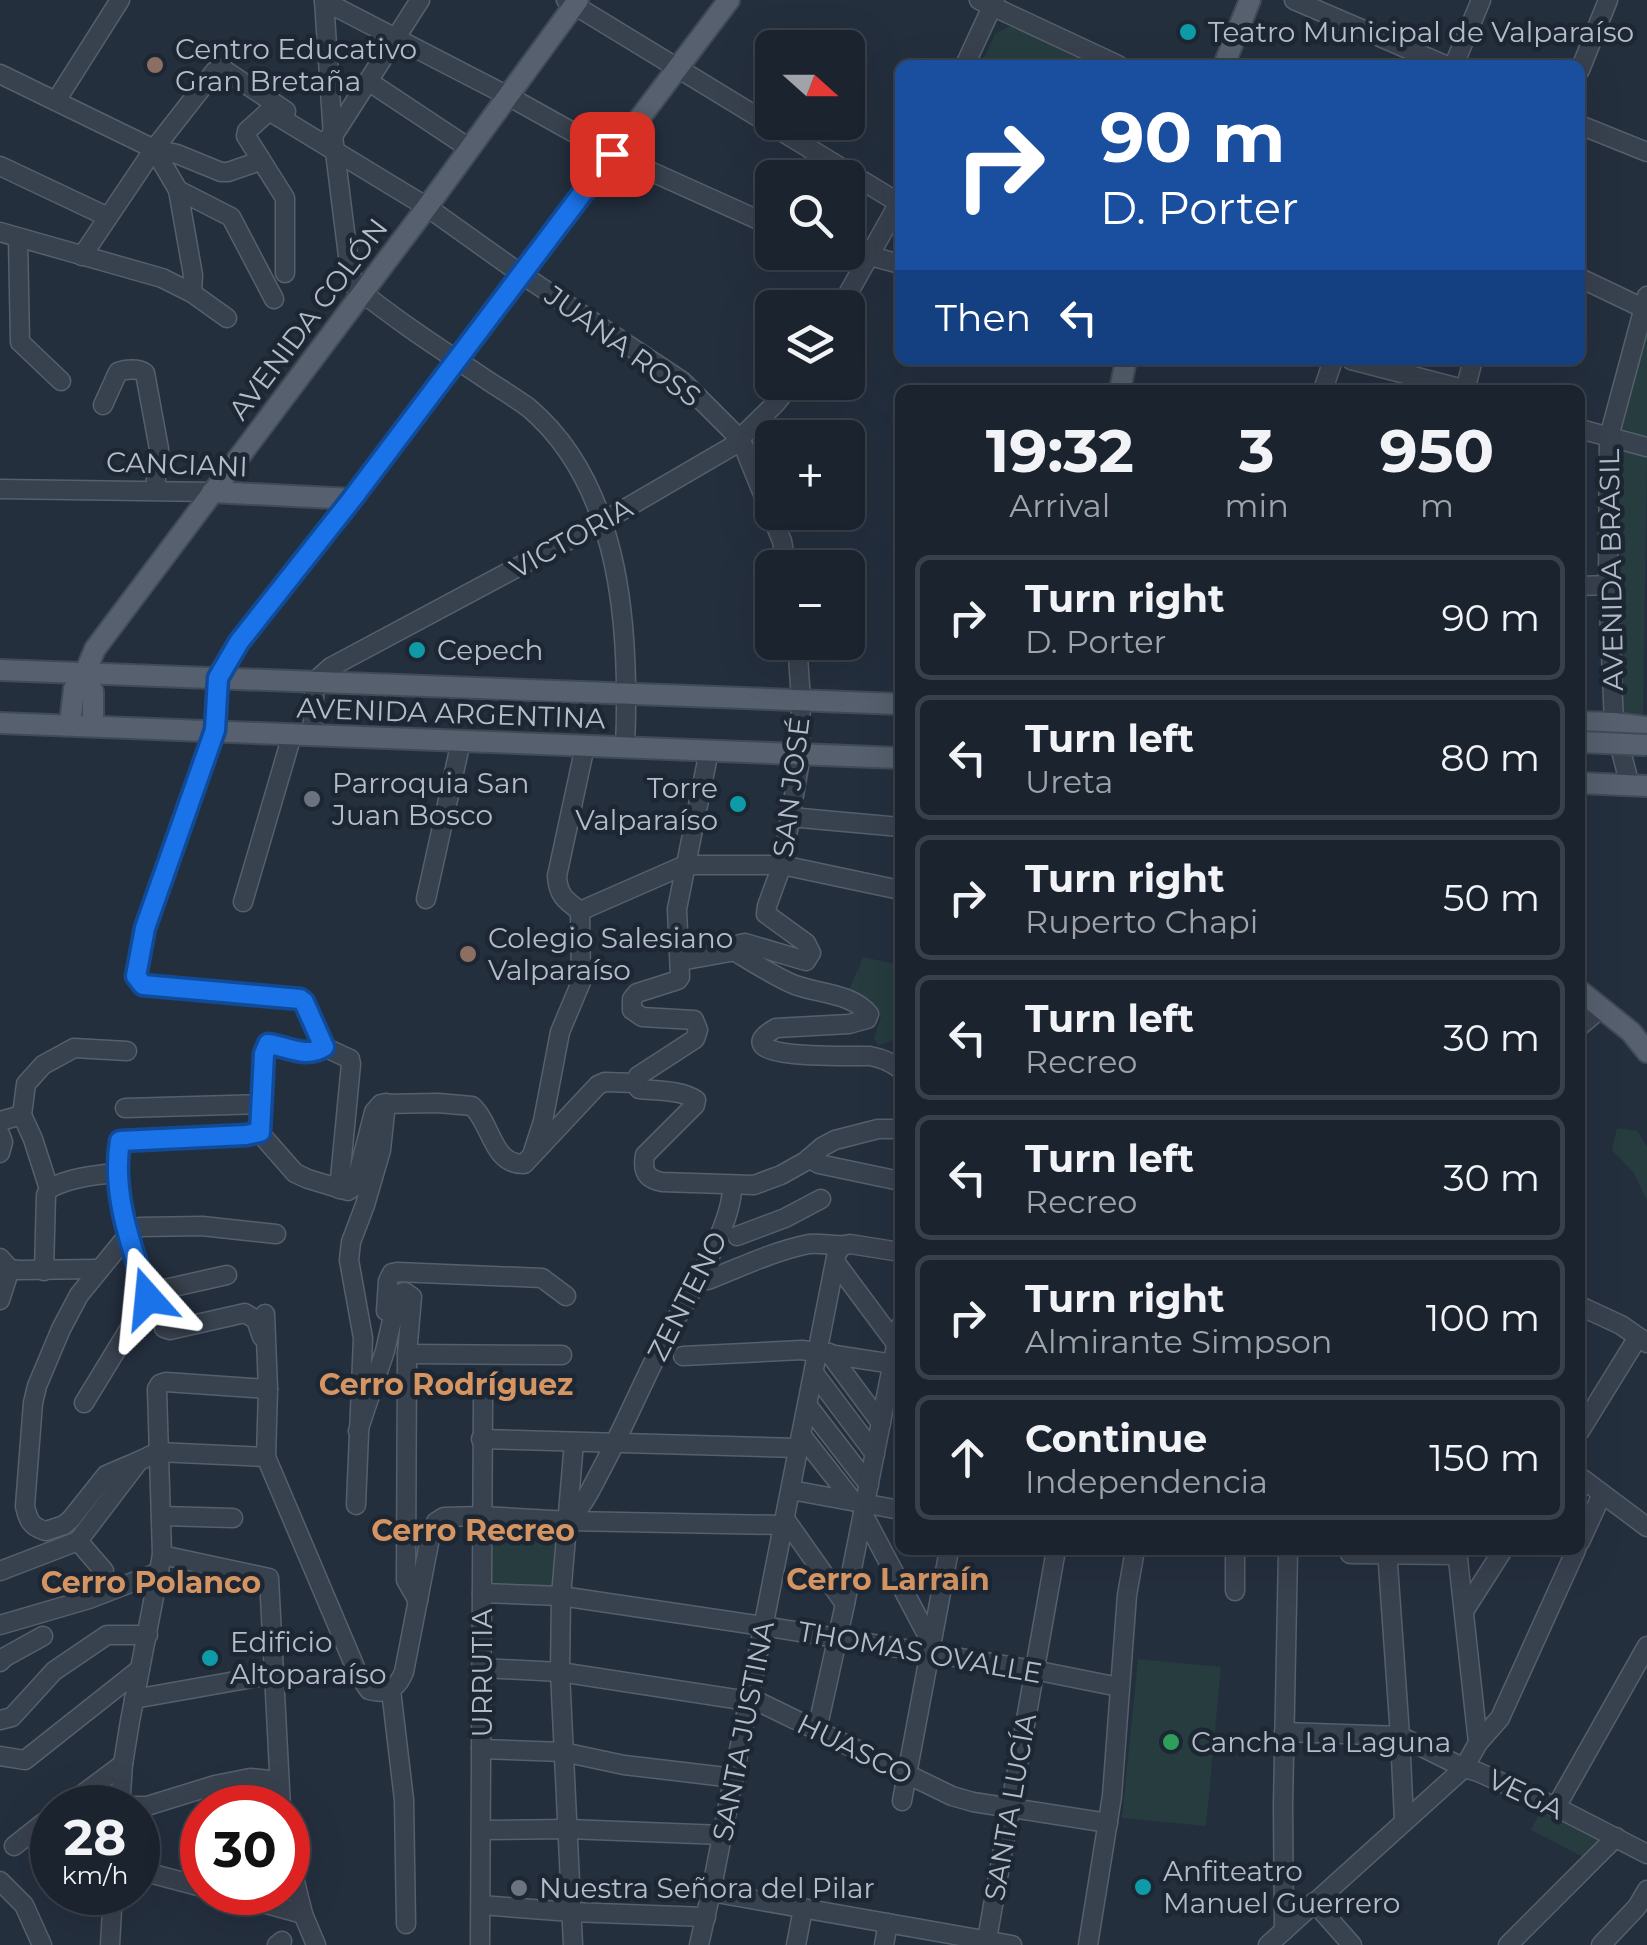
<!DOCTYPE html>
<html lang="en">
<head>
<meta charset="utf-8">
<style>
  body { margin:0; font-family:Montserrat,sans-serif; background:#242b36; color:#f1f3f6; height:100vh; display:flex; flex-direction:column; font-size:38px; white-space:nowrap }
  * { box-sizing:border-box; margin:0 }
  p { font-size:32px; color:#a0a4aa }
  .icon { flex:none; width:55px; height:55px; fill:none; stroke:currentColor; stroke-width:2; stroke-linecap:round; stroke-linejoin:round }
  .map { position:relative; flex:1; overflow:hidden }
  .panel { position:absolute; left:895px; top:385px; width:690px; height:1170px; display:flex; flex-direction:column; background:#1b232e; border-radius:15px; box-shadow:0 10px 40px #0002,0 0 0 2px #39404a }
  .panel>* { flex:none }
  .hud { position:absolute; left:895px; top:60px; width:690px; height:305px; border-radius:15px; box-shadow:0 10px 40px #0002,0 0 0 2px #39404a; background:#1a4fa0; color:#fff; overflow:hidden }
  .needle { width:65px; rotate:111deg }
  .buttons { position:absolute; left:755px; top:30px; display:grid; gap:20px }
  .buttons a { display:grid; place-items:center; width:110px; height:110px; border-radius:15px; background:#1b232e; box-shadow:0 10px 40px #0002,0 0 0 2px #39404a; font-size:50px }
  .speed { position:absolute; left:30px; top:1785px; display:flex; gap:20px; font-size:50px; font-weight:700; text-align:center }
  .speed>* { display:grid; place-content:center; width:130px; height:130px; border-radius:50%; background:#1b232e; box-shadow:0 10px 40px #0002,0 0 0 2px #39404a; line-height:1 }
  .speed small { font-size:25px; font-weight:400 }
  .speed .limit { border:15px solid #d22; background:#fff; color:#111 }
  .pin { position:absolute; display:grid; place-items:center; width:85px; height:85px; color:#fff; margin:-42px; border-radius:20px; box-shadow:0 5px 15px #0006 }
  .me { position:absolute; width:110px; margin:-55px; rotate:342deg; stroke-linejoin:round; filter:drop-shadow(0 0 8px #0008) }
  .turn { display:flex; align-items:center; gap:35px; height:210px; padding:0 40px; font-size:45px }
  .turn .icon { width:130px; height:130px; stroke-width:2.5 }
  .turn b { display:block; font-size:70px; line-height:85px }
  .then { display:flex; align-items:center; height:95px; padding:0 40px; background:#0003; gap:20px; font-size:38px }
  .eta { display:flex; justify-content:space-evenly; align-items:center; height:170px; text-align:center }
  .eta b { font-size:60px; font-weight:700; line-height:70px }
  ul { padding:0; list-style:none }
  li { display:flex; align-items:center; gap:30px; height:125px; margin:0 20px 15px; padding:0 20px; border:5px solid #39404a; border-radius:15px }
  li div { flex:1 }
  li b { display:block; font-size:38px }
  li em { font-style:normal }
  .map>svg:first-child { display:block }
  .green { fill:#263c3f }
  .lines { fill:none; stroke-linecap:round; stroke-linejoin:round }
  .minor-casing { stroke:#565f6c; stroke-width:21 }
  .major-casing { stroke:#414a57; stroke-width:24 }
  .minor { stroke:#38414e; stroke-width:18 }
  .major { stroke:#56606e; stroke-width:20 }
  .major-bridge-casing { stroke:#414a57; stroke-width:24; stroke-linecap:butt }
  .major-bridge { stroke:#56606e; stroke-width:20 }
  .route-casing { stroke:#114b97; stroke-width:25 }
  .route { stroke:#1a73e8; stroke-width:18 }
  .culture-dot { fill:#0f9aa8; stroke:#1d2633; stroke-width:4 }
  .education-dot { fill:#8d6e63; stroke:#1d2633; stroke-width:4 }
  .worship-dot { fill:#6b7280; stroke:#1d2633; stroke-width:4 }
  .leisure-dot { fill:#2e9e5b; stroke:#1d2633; stroke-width:4 }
  .labels { text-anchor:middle; stroke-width:9; stroke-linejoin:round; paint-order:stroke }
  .poi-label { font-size:28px; fill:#b4bcc9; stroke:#1d2633; text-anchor:start }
  .street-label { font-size:28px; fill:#b4bcc9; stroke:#1d2633 }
  .neighbourhood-label { font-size:30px; font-weight:bold; fill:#d59563; stroke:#1d2633 }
</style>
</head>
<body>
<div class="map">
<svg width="1647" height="1945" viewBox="0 0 1647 1945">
  <rect width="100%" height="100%" fill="#242f3e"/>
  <g class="green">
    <path d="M 1010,26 L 1093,65 L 981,65 L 995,34 Z"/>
    <path d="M 1647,335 L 1647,438 L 1620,428 Z"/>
    <path d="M 1619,450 L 1647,457 L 1643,714 L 1621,715 Z"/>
    <path d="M 863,957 L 900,965 L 900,1040 L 895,1039 L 878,1046 L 874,1038 L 881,1018 L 873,1004 L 849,990 Z"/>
    <path d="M 1617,1128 L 1637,1131 L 1647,1146 L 1647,1201 L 1634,1173 L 1612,1150 Z"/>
    <path d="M 491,1527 L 561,1532 L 556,1587 L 490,1585 Z"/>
    <path d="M 1138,1659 L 1221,1667 L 1206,1826 L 1122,1818 Z"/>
    <path d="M 1541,1810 L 1596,1835 L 1600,1842 L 1585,1858 L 1531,1830 Z"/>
  </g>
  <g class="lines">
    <defs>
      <g id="minor">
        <path d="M 324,0 L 333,136 L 349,264 L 354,286 C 393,318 436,346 478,374 C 495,386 513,396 529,408 C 623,488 630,634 625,748"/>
        <path d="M 566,0 L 899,203"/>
        <path d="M 979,0 L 1118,65"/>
        <path d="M 1294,0 L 1445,65"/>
        <path d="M 324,1 L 508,96 L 612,154 L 772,226"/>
        <path d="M 965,65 L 995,0"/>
        <path d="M 1454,65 L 1481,0"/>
        <path d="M 1580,70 L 1608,0"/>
        <path d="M 0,74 L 154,149 L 177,154 L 221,172 L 228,172 L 260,161"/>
        <path d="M 368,81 L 469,148"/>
        <path d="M 56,101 L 120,0"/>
        <path d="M 1580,125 L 1647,152"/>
        <path d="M 330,136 L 333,136 L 420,0"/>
        <path d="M 154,149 L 178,190 L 193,275 L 192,293"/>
        <path d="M 0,166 L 108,217"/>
        <path d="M 178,190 L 231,217 L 274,299"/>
        <path d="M 0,232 L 162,278 L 192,293 L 227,318"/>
        <path d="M 18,238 L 20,342 L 61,381"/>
        <path d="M 848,250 L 900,264"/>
        <path d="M 82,256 L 154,149 L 215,71 L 220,69 L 226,71 L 286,111"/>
        <path d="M 285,273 L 285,198 L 246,136 L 247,131 L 269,111 L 427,207 L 521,274 L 682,381 L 741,440 L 782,541 L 787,568"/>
        <path d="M 1580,278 L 1647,310"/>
        <path d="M 840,308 L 900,201"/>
        <path d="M 1351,360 L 1467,390"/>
        <path d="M 1323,390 L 1333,360"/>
        <path d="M 1465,390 L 1473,360"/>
        <path d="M 103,405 L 118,372 C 125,369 139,368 145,373 L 159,449 L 155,489"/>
        <path d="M 1580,429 L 1647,447"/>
        <path d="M 0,489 L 212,492"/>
        <path d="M 1580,586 L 1608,585"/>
        <path d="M 797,642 L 801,700 L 799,766 L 782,865 L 767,906 L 766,914 L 806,943 L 811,953 L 806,961 L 745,943 L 740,944 L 736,951 L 739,954 C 757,965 776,977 795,985 C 820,994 851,993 869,1014 L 867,1019 L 849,1024 L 776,1028 C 716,1062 862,1055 870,1056 C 881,1058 891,1062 900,1069"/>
        <path d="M 215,730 L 145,928 L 136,975 L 138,981 L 143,985 L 300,999 L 304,1002 L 324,1047 L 350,1059 L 351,1064 L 339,1189"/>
        <path d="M 312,735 L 315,681 L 331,667 L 604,521 L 731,447 L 775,404 L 793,382"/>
        <path d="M 709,751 L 677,909 L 680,977 L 678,980 L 637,993 L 632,999 L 632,1010 L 642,1017 L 694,1020 L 698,1030 L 695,1039 L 638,1076 L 635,1083 L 639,1089 C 658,1091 682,1090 696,1100 L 695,1105 L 645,1155 C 642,1171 646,1179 662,1182 L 754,1185 L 781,1175 L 806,1161 L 822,1147 L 835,1140 L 878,1129 L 900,1129"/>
        <path d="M 1630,786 L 1614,723 L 1608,585 L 1609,437 L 1647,296"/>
        <path d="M 790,817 L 900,827"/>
        <path d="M 426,899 L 461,741"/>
        <path d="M 243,902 L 292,735"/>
        <path d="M 580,911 L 685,865 L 782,865 L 900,890"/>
        <path d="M 580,911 C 565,900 558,895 557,876 L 585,746"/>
        <path d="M 680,961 L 736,951"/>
        <path d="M 1580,1026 L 1600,1009"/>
        <path d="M 324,1047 C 305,1059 287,1046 268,1044 L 264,1054 L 259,1132 L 295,1173 L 308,1179 L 348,1191 L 355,1186 L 374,1112 L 381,1104 L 438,1103 L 472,1106 C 492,1124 492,1165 524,1164 L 598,1085 L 605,1082 L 635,1083"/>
        <path d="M 125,1108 L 262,1104"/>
        <path d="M 0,1121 L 22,1115"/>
        <path d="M 0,1134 L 3,1142 L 0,1153"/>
        <path d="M 533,1152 L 543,1121 L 560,1032 L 581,982 L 580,911"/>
        <path d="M 809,1158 L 819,1164 L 900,1181"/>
        <path d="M 49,1189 C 68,1178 94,1175 116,1173"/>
        <path d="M 737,1236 L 785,1218 L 821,1199"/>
        <path d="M 0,1258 L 10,1269 L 19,1270 L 99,1269"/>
        <path d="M 836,1263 L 897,1345"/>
        <path d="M 44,1271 L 46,1195 L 49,1189 L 33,1139 L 22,1115 L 26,1084 L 43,1065 L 74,1048 L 127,1051"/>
        <path d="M 708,1280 C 741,1267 774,1251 809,1244 C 823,1242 837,1248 850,1244 L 900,1252"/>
        <path d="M 147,1293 L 227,1275"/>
        <path d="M 0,1300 L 10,1269"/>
        <path d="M 1580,1306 L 1621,1325 L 1647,1343"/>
        <path d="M 386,1311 L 388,1281 L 392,1273 L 397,1272 L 542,1278 L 566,1296"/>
        <path d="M 265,1314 L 268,1389 L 266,1457 L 358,1674 L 369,1690 C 387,1695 397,1689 404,1672 L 431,1533 L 436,1522 L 444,1517 L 482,1516 L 569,1521 L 784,1525"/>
        <path d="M 164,1328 L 170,1330 L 245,1313 L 256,1320 L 262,1337"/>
        <path d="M 829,1353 L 881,1423"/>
        <path d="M 407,1354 L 562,1355"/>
        <path d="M 683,1356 L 802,1350 L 900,1365"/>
        <path d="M 814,1373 L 875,1454"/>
        <path d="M 84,1403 L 148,1298 C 131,1248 112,1195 119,1141 L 246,1135 L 259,1132"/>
        <path d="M 808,1406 L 869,1485"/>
        <path d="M 358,1431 L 385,1351 L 398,1294 L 405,1292 L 412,1297 L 407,1354 L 406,1580 L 418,1601"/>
        <path d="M 1580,1431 L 1638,1337"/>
        <path d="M 802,1436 L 853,1501"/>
        <path d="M 481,1439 L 799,1448"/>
        <path d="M 139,1461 L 106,1475 L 71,1519 L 64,1525 L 46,1531 C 31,1527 28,1520 25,1506 L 33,1403 L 37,1386 L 61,1329 L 79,1295 L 128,1235 L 140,1227 L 202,1226 L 276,1234"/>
        <path d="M 1580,1477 L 1647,1527"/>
        <path d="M 791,1490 L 900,1510"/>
        <path d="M 356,1505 L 363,1338 L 349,1260 L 351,1242 L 365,1205 L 381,1150 L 386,1103"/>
        <path d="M 863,1514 L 932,1644"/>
        <path d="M 161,1516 L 233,1518"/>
        <path d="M 785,1519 L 845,1604"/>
        <path d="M 569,1520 C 584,1505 592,1487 602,1468 C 623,1429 640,1388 660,1349 C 680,1308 733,1229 732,1186"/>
        <path d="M 78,1541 L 104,1571"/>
        <path d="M 1580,1542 L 1602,1494"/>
        <path d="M 1235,1550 L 1235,1591"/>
        <path d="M 1387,1550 L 1400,1736 L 1404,1820"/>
        <path d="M 1350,1554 L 1457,1555"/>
        <path d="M 162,1555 L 269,1578 L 281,1808"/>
        <path d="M 0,1571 L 78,1541 L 139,1461 L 158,1452 L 266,1457"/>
        <path d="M 482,1593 L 561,1596 L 763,1626 L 1034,1670 L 1119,1687"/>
        <path d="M 1464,1611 L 1503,1550"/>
        <path d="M 0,1625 L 89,1599 L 159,1572"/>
        <path d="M 0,1662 L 5,1657 L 43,1636"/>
        <path d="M 482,1668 L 560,1672 L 761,1703 L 952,1796 L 973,1802 L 1108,1823"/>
        <path d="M 391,1690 L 404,1800 L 406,1924"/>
        <path d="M 134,1699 L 275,1674"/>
        <path d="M 0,1720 L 12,1717 L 54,1671 L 107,1635 L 148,1635"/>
        <path d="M 817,1730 L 845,1604 L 900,1326"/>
        <path d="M 1284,1732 L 1400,1736 L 1464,1768 L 1478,1772 L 1556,1807 L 1647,1854"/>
        <path d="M 1478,1743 L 1500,1718 L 1576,1550"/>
        <path d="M 481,1749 L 563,1752 L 624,1765 L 734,1778"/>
        <path d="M 0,1756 L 25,1760 L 140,1669"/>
        <path d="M 902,1801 L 949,1550"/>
        <path d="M 120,1806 L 147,1806 L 215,1785 L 250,1778 L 279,1781"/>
        <path d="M 1556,1807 L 1647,1646"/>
        <path d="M 64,1808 L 123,1764"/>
        <path d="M 120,1808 L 123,1764 L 130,1721 L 162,1555 L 157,1389 L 160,1384 L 166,1382 L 268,1389"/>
        <path d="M 481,1830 L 568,1829 L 723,1835"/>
        <path d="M 14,1846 L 52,1816"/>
        <path d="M 288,1853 L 303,1914 L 316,1945"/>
        <path d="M 138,1870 L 202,1887"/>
        <path d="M 0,1881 L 24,1905 L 42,1945"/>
        <path d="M 222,1892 L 303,1914"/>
        <path d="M 711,1892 L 1012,1945"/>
        <path d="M 1314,1902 L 1352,1945"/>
        <path d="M 481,1905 L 571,1912 L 706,1917"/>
        <path d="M 1284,1931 L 1283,1806 L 1288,1550"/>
        <path d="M 110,1945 L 113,1892"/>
        <path d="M 277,1945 L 282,1941"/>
        <path d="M 480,1945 L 483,1400"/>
        <path d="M 573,1945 L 560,1672 L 561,1596 L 574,1442"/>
        <path d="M 699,1945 L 711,1892 L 837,1252 L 843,1246"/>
        <path d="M 796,1945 L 803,1909"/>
        <path d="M 884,1945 L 888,1923"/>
        <path d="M 986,1945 L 1056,1550"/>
        <path d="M 1088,1945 L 1112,1796 L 1127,1595 L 1135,1550"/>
        <path d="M 1268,1945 L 1464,1768 L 1478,1743 L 1457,1550"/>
        <path d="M 1508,1945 L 1616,1837"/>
        <path d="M 1601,1945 L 1637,1907 L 1647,1890"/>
      </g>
      <g id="major">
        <path d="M 1224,65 L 1250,0"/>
        <path d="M 1120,390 L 1126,360"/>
        <path d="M 212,492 L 352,499"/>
        <path d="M 0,670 L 900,704"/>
        <path d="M 85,673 L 93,692 L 93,725"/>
        <path d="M 1580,722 L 1614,723 L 1647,727"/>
        <path d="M 0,723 L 900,758"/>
        <path d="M 70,724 L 74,689 L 85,673 L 95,649 L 427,207 L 578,0"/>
        <path d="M 215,730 L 218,677 L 239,642 L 352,499 L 729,0"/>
        <path d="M 1580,783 L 1647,786"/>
        <path d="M 1580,991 L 1631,1032 L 1647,1052"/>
      </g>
    </defs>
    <use href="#minor" class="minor-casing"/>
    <use href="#major" class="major-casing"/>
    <use href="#minor" class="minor"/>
    <use href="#major" class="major"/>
    <defs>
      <path id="major-bridge" d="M 1580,742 L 1647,745"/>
    </defs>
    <use href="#major-bridge" class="major-bridge-casing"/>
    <use href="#major-bridge" class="major-bridge"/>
  </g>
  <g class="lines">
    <defs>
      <path id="route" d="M 148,1298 C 132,1247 111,1195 120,1141 L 246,1135 L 260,1132 L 264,1054 L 268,1044 C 287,1046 305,1059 324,1047 L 304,1002 L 300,999 L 143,985 L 136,976 L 145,928 L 215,730 L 218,678 L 239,642 L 352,499 L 612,154"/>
    </defs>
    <use href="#route" class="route-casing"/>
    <use href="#route" class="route"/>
  </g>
  <g class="culture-dot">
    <circle cx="1188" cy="32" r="10"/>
    <circle cx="417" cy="650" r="10"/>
    <circle cx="738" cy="804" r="10"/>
    <circle cx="210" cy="1658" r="10"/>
    <circle cx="1143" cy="1887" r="10"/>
  </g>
  <g class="education-dot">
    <circle cx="155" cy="65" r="10"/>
    <circle cx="468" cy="954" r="10"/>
  </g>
  <g class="worship-dot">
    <circle cx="312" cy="799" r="10"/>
    <circle cx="519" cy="1888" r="10"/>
  </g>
  <circle class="leisure-dot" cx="1171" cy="1742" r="10"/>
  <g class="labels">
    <g class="poi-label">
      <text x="1208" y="42">Teatro Municipal de Valparaíso</text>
      <text x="175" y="59">Centro Educativo<tspan x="175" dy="32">Gran Bretaña</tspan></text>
      <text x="437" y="660">Cepech</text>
      <text x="332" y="793">Parroquia San<tspan x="332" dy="32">Juan Bosco</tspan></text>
      <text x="718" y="798" text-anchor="end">Torre<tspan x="718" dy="32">Valparaíso</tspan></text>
      <text x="488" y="948">Colegio Salesiano<tspan x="488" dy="32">Valparaíso</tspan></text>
      <text x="230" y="1652">Edificio<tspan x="230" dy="32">Altoparaíso</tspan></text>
      <text x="1191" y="1752">Cancha La Laguna</text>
      <text x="1163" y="1881">Anfiteatro<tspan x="1163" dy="32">Manuel Guerrero</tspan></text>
      <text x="539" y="1898">Nuestra Señora del Pilar</text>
    </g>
    <g class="street-label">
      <text transform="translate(308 319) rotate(-53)" y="10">AVENIDA COLÓN</text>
      <text transform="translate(623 346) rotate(36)" y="10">JUANA ROSS</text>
      <text transform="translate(177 464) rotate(2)" y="10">CANCIANI</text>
      <text transform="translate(571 538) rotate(-29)" y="10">VICTORIA</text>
      <text transform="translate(1611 570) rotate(-91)" y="10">AVENIDA BRASIL</text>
      <text transform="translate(451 713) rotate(2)" y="10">AVENIDA ARGENTINA</text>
      <text transform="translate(791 787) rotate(-83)" y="10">SAN JOSÉ</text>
      <text transform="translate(687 1296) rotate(-63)" y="10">ZENTENO</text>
      <text transform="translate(920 1652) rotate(10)" y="10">THOMAS OVALLE</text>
      <text transform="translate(482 1673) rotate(-90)" y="10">URRUTIA</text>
      <text transform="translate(743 1731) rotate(-79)" y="10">SANTA JUSTINA</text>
      <text transform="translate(855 1749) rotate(26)" y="10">HUASCO</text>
      <text transform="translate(1526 1794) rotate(25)" y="10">VEGA</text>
      <text transform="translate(1010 1807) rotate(-80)" y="10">SANTA LUCÍA</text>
    </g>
    <g class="neighbourhood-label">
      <text x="446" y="1395">Cerro Rodríguez</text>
      <text x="473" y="1541">Cerro Recreo</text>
      <text x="888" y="1590">Cerro Larraín</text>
      <text x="151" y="1593">Cerro Polanco</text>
    </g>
  </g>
</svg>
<div class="buttons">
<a><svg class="needle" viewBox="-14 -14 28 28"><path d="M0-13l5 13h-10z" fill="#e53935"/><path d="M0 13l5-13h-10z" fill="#a0a4aa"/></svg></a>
<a><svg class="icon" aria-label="search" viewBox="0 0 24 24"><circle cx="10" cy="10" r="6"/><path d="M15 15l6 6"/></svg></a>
<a><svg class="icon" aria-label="layers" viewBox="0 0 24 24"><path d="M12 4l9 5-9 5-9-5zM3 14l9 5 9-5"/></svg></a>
<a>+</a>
<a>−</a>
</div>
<div class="speed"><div>28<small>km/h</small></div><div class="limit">30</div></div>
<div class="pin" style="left:612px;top:154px;background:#d93025"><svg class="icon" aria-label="arrive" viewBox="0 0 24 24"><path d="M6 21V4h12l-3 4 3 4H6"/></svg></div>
<svg class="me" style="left:148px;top:1298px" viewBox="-20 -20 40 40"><path d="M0-17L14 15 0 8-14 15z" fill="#1a73e8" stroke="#fff" stroke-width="4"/></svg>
<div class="hud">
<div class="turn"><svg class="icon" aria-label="right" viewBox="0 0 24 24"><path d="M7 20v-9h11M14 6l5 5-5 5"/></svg><div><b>90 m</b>D. Porter</div></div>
<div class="then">Then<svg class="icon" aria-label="left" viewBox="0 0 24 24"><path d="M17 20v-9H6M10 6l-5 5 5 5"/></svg></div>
</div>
<section class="panel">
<div class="eta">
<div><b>19:32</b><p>Arrival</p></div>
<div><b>3</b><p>min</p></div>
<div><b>950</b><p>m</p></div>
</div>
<ul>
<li><svg class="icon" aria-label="right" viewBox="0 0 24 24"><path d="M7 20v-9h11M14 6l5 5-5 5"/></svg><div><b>Turn right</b><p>D. Porter</p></div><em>90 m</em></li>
<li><svg class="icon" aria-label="left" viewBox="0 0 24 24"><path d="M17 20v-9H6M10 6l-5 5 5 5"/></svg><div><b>Turn left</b><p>Ureta</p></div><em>80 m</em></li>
<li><svg class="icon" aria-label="right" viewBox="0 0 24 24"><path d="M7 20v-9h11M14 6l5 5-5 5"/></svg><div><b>Turn right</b><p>Ruperto Chapi</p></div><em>50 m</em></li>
<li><svg class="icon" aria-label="left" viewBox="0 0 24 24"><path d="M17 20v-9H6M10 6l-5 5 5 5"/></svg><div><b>Turn left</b><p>Recreo</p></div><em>30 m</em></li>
<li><svg class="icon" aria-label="left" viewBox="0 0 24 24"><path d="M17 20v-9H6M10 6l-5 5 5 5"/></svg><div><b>Turn left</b><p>Recreo</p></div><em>30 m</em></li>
<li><svg class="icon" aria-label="right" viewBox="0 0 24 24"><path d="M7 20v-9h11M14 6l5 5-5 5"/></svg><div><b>Turn right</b><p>Almirante Simpson</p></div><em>100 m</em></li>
<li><svg class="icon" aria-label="ahead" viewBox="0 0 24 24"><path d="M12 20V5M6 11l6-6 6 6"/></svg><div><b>Continue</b><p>Independencia</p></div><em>150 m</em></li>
</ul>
</section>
</div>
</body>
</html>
